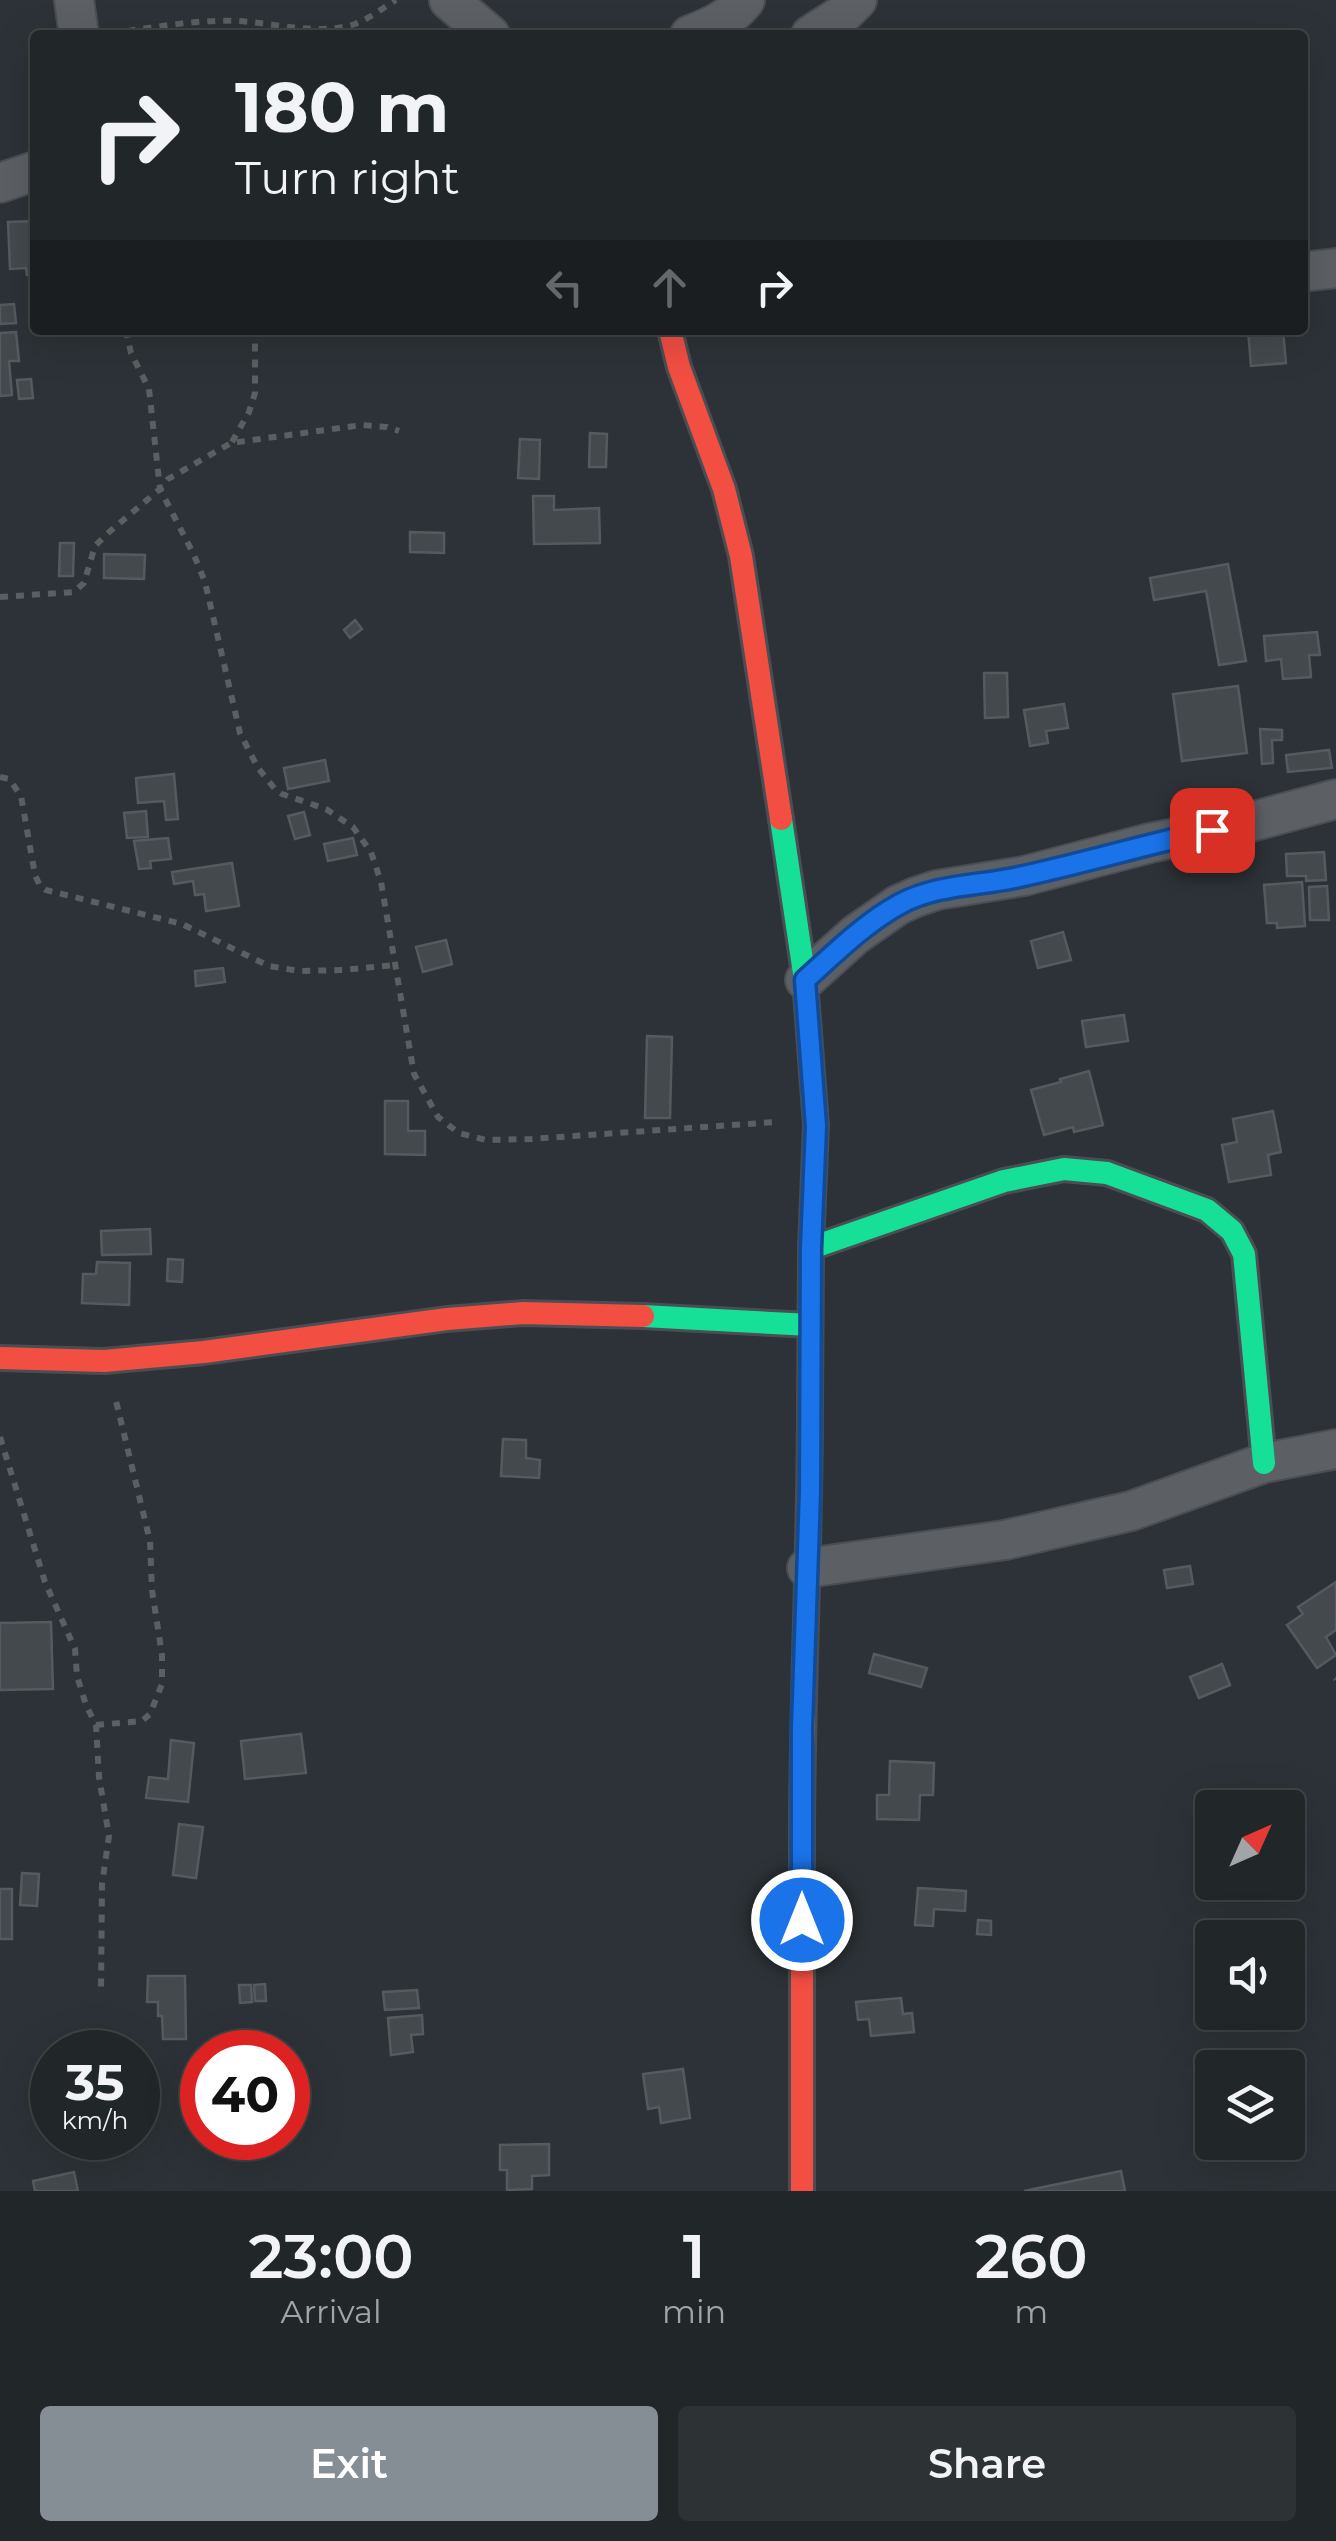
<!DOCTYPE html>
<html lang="en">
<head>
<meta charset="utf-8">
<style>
  body { margin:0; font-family:Montserrat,sans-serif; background:#2d3235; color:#f1f3f6; height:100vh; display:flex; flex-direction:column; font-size:38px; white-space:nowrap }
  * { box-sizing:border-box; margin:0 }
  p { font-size:32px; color:#a2a5a8 }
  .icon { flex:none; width:55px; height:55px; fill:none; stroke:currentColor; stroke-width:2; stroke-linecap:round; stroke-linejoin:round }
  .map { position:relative; height:2191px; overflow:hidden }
  .side { display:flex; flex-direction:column; background:#212629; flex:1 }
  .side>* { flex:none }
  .guide { position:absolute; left:30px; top:30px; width:1278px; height:305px; border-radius:10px; box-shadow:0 10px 40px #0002,0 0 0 2px #3e4346; background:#212629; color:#f1f3f6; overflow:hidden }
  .needle { width:65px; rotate:45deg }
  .controls { position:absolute; left:1195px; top:1790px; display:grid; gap:20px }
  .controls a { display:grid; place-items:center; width:110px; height:110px; border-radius:10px; background:#212629; box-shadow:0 10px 40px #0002,0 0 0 2px #3e4346; font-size:50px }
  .speed { position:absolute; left:30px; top:2030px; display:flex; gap:20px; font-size:50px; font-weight:700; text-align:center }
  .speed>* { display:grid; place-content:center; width:130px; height:130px; border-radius:50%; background:#212629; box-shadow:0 10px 40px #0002,0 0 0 2px #3e4346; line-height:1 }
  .speed small { font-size:25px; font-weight:400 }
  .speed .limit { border:15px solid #d22; background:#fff; color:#111 }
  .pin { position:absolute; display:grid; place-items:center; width:85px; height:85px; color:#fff; margin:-42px; border-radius:20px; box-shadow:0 5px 15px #0006 }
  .me { position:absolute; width:110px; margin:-55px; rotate:0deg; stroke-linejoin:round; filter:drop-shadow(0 0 8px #0008) }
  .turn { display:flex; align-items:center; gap:35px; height:210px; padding:0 40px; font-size:45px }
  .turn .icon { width:130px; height:130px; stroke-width:2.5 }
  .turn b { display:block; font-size:70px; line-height:85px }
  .lanes { display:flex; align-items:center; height:95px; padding:0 40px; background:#0003; justify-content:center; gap:50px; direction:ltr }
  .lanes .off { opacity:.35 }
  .eta { display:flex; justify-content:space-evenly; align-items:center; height:170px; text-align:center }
  .eta b { font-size:60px; font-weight:600; line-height:70px }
  .primary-button { display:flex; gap:20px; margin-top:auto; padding:20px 40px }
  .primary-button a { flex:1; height:115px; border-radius:10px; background:#868e95; color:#fff; font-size:40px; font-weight:600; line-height:115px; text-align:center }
  .primary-button a+a { background:#2d3235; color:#f1f3f6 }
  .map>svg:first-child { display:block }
  .building { fill:#44494e; stroke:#545a5f; stroke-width:2.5 }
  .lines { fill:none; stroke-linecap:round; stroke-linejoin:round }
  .street-casing { stroke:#4a4e52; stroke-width:42 }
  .fast-casing { stroke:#4a4e52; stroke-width:28 }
  .slow-casing { stroke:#4a4e52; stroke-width:28 }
  .jam-casing { stroke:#4a4e52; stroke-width:28 }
  .path { stroke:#5a5f62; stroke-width:6; stroke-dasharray:8 8; stroke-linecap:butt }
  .street { stroke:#5c6065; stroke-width:38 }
  .fast { stroke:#16e098; stroke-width:22 }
  .slow { stroke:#ffcf43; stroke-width:22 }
  .jam { stroke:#f24e42; stroke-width:22 }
  .route-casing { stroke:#114b97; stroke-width:25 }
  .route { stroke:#1a73e8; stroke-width:18 }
</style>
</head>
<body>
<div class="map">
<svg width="1336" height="2191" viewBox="0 0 1336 2191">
  <rect width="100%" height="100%" fill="#2c3237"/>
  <g class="building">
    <path d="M 35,221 L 35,275 L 27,275 L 26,268 L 10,269 L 8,222 Z"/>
    <path d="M 14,304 L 16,323 L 0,324 L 0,305 Z"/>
    <path d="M 1248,330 L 1283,330 L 1286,363 L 1251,366 Z"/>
    <path d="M 16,332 L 19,361 L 9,361 L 12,395 L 0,396 L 0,333 Z"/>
    <path d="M 31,379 L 33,398 L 19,399 L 17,380 Z"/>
    <path d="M 590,433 L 607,434 L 606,467 L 589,467 Z"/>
    <path d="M 520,439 L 540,440 L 539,479 L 518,478 Z"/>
    <path d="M 533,496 L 554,496 L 554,510 L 599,508 L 600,543 L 534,544 Z"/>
    <path d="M 410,532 L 444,533 L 444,553 L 410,552 Z"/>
    <path d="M 60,543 L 74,543 L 73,576 L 59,576 Z"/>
    <path d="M 104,554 L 145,555 L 144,579 L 104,578 Z"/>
    <path d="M 1228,564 L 1246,661 L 1219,665 L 1206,591 L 1154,600 L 1150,578 Z"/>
    <path d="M 355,620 L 362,629 L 350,638 L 344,630 Z"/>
    <path d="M 1317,632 L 1320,655 L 1309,655 L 1311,677 L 1283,679 L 1281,659 L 1266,661 L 1264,636 Z"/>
    <path d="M 984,673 L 1007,673 L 1008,717 L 985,718 Z"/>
    <path d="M 1238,686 L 1247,753 L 1182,761 L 1173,694 Z"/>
    <path d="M 1064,704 L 1068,728 L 1046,731 L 1048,743 L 1030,746 L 1024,710 Z"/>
    <path d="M 1260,729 L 1282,730 L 1282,740 L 1272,740 L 1273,763 L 1262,764 Z"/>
    <path d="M 1329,750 L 1332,768 L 1288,772 L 1286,755 Z"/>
    <path d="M 325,760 L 329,781 L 288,789 L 284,768 Z"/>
    <path d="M 174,774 L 178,819 L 166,820 L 164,801 L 138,803 L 136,778 Z"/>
    <path d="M 146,811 L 148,837 L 127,838 L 124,813 Z"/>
    <path d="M 304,812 L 310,835 L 295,839 L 288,816 Z"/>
    <path d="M 168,838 L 171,859 L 150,861 L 151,868 L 139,869 L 134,841 Z"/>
    <path d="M 353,838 L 357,855 L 328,861 L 324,844 Z"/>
    <path d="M 1324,852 L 1326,880 L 1306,881 L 1306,876 L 1287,876 L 1286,854 Z"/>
    <path d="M 232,863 L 239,906 L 206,911 L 204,894 L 195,895 L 193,881 L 174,884 L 172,872 Z"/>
    <path d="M 1302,882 L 1305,926 L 1277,928 L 1277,923 L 1267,923 L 1264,885 Z"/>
    <path d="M 1327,886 L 1329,920 L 1310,920 L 1309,887 Z"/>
    <path d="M 1063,932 L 1071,960 L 1038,968 L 1031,941 Z"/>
    <path d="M 446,940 L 452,964 L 423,972 L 416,947 Z"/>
    <path d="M 223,968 L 225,982 L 196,986 L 195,971 Z"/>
    <path d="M 1124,1015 L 1128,1041 L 1086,1047 L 1082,1021 Z"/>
    <path d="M 647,1036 L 672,1037 L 670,1118 L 645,1118 Z"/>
    <path d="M 1089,1071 L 1103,1125 L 1074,1132 L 1073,1127 L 1044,1135 L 1031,1090 L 1061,1082 L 1060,1079 Z"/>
    <path d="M 385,1101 L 408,1101 L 408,1131 L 425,1131 L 425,1155 L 385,1154 Z"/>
    <path d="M 1273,1111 L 1281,1152 L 1268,1155 L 1271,1175 L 1229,1182 L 1222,1145 L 1237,1142 L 1233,1119 Z"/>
    <path d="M 150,1229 L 151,1254 L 102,1255 L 101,1231 Z"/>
    <path d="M 168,1259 L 183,1260 L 182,1282 L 167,1281 Z"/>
    <path d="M 97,1262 L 130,1263 L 129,1305 L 82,1303 L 83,1274 L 96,1274 Z"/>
    <path d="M 503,1439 L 526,1440 L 526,1458 L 540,1460 L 539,1478 L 501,1476 Z"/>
    <path d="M 1190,1566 L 1193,1584 L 1167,1588 L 1164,1570 Z"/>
    <path d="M 1336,1582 L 1336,1630 L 1326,1637 L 1336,1655 L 1317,1668 L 1287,1625 L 1303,1614 L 1298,1607 Z"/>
    <path d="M 51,1622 L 53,1689 L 0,1690 L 0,1623 Z"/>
    <path d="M 874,1654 L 927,1668 L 921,1687 L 869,1673 Z"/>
    <path d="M 1222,1664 L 1230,1685 L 1199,1698 L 1190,1677 Z"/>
    <path d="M 301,1734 L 306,1773 L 245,1779 L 241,1741 Z"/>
    <path d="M 171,1740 L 194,1743 L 188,1802 L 146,1798 L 149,1777 L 168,1779 Z"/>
    <path d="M 890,1761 L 934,1763 L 933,1795 L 920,1795 L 919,1820 L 877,1819 L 877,1795 L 889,1795 Z"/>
    <path d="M 179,1824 L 203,1827 L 196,1878 L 173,1875 Z"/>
    <path d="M 22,1873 L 39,1874 L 37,1906 L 20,1905 Z"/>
    <path d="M 918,1888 L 966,1891 L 965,1911 L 934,1909 L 933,1926 L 915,1925 Z"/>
    <rect x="0" y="1889" width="12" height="50"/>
    <path d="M 978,1920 L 991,1921 L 991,1935 L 977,1934 Z"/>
    <path d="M 148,1976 L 185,1976 L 186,2039 L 163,2039 L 162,2016 L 158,2016 L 158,2002 L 147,2002 Z"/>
    <path d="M 265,1984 L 266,2001 L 255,2001 L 254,1985 Z"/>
    <path d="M 239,1985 L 251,1985 L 252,2002 L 240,2003 Z"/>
    <path d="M 417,1990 L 419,2008 L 385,2010 L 383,1992 Z"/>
    <path d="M 901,1998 L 903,2014 L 912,2013 L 914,2032 L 871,2036 L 869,2019 L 858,2020 L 856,2002 Z"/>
    <path d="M 422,2015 L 423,2034 L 411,2035 L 413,2052 L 391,2055 L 388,2018 Z"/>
    <path d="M 150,2062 L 151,2078 L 138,2079 L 138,2063 Z"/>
    <path d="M 683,2069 L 690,2118 L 661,2123 L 659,2107 L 648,2109 L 643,2074 Z"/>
    <path d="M 549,2144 L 549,2175 L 532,2176 L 532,2189 L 507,2190 L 507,2170 L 500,2170 L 500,2145 Z"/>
    <path d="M 1121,2171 L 1125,2191 L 1024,2191 Z"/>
    <path d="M 74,2172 L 78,2191 L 35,2191 L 33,2181 Z"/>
  </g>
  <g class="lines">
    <defs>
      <g id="street">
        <path d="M 74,0 L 79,35"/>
        <path d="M 449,0 L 490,35"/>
        <path d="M 690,35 C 711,27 731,18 745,0"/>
        <path d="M 811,35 L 842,15 L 857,0"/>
        <path d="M 0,183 L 35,171"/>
        <path d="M 1302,272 L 1336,268"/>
        <path d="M 805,980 L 855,935 L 898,905 L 916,897 L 937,890 L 1024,876 L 1150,843 L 1243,824 L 1336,799"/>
        <path d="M 807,1568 L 1005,1540 L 1131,1511 L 1264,1463 L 1336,1449"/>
      </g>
      <g id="fast">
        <path d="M 781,819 L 805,980 L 816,1125 L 811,1248 L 810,1404"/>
        <path d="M 811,1248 L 1004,1181 L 1064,1169 L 1107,1173 L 1207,1210 L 1232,1231 L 1244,1254 L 1264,1463"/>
        <path d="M 643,1316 L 810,1325"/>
      </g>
      <path id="slow" d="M 802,1837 C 802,1693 810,1548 810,1404"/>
      <g id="jam">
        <path d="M 670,330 L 679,367 L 724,489 L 741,556 L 781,819"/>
        <path d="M 0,1358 L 104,1361 L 204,1352 L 447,1319 L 523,1313 L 643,1316"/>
        <path d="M 802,1837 L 802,2191"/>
      </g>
    </defs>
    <use href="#street" class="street-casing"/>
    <use href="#fast" class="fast-casing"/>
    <use href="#slow" class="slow-casing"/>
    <use href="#jam" class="jam-casing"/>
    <g class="path">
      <path d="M 112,33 C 153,28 196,19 238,21 C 277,23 316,36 355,24 C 369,19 384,7 396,0"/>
      <path d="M 126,330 L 131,353 L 149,389 L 160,489 L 194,555 L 205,582 L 240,733 L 258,768 L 275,789 L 282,794 L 326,809 L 353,827 L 371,852 L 381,882 L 414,1074 L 438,1117 L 459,1133 L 486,1140 L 531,1139 L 776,1122"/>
      <path d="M 232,442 L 249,412 L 255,393 L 255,330"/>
      <path d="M 0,597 L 74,592 L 84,583 L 95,546 L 108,533 L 160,489 L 168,479 L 231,443 L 362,425 L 387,427 L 399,431"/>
      <path d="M 0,777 L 9,779 L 21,796 L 35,875 L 40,886 L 46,890 L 182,924 L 269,966 L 299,971 L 343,970 L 394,965"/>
      <path d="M 0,1437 L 45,1582 L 75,1649 L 77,1676 L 86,1705 L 96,1725 L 99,1777 L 109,1836 L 102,1884 L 101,1992"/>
      <path d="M 1335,1678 L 1336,1679"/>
      <path d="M 96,1725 L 142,1721 L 150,1714 L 162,1684 L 162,1655 L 152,1590 L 150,1541 L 116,1401"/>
    </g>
    <use href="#street" class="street"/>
    <use href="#fast" class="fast"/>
    <use href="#slow" class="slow"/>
    <use href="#jam" class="jam"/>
  </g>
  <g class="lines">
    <defs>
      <path id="route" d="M 802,1920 L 802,1728 L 810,1491 L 811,1248 L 816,1126 L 805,980 C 835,953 865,923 900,904 C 937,884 979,886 1019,877 C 1084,863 1147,844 1212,830"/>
    </defs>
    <use href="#route" class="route-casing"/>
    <use href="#route" class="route"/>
  </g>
</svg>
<div class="controls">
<a><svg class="needle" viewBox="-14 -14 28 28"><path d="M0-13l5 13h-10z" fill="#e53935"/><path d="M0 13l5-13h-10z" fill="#a2a5a8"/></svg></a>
<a><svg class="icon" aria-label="sound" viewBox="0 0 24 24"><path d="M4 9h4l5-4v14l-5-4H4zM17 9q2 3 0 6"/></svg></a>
<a><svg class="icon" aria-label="layers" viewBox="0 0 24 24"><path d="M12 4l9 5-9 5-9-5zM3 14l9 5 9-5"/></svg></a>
</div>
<div class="speed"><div>35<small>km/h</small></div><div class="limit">40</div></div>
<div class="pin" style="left:1212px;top:830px;background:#d93025"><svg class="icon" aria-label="arrive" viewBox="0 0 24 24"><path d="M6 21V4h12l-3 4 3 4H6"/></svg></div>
<svg class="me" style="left:802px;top:1920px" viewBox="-20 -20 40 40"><circle r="17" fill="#1a73e8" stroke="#fff" stroke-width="3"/><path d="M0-11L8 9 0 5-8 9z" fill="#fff"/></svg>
<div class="guide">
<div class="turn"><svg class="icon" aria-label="right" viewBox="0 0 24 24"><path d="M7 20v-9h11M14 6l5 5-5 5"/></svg><div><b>180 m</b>Turn right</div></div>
<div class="lanes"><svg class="icon off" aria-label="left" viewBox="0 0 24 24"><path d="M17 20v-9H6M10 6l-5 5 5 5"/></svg><svg class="icon off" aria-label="ahead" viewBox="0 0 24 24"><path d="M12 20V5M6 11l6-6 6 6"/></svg><svg class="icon" aria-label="right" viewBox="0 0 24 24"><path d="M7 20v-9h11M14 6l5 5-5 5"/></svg></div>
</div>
</div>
<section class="side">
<div class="eta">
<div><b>23:00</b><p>Arrival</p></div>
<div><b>1</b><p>min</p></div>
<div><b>260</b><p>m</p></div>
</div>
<div class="primary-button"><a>Exit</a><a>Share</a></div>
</section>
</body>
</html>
